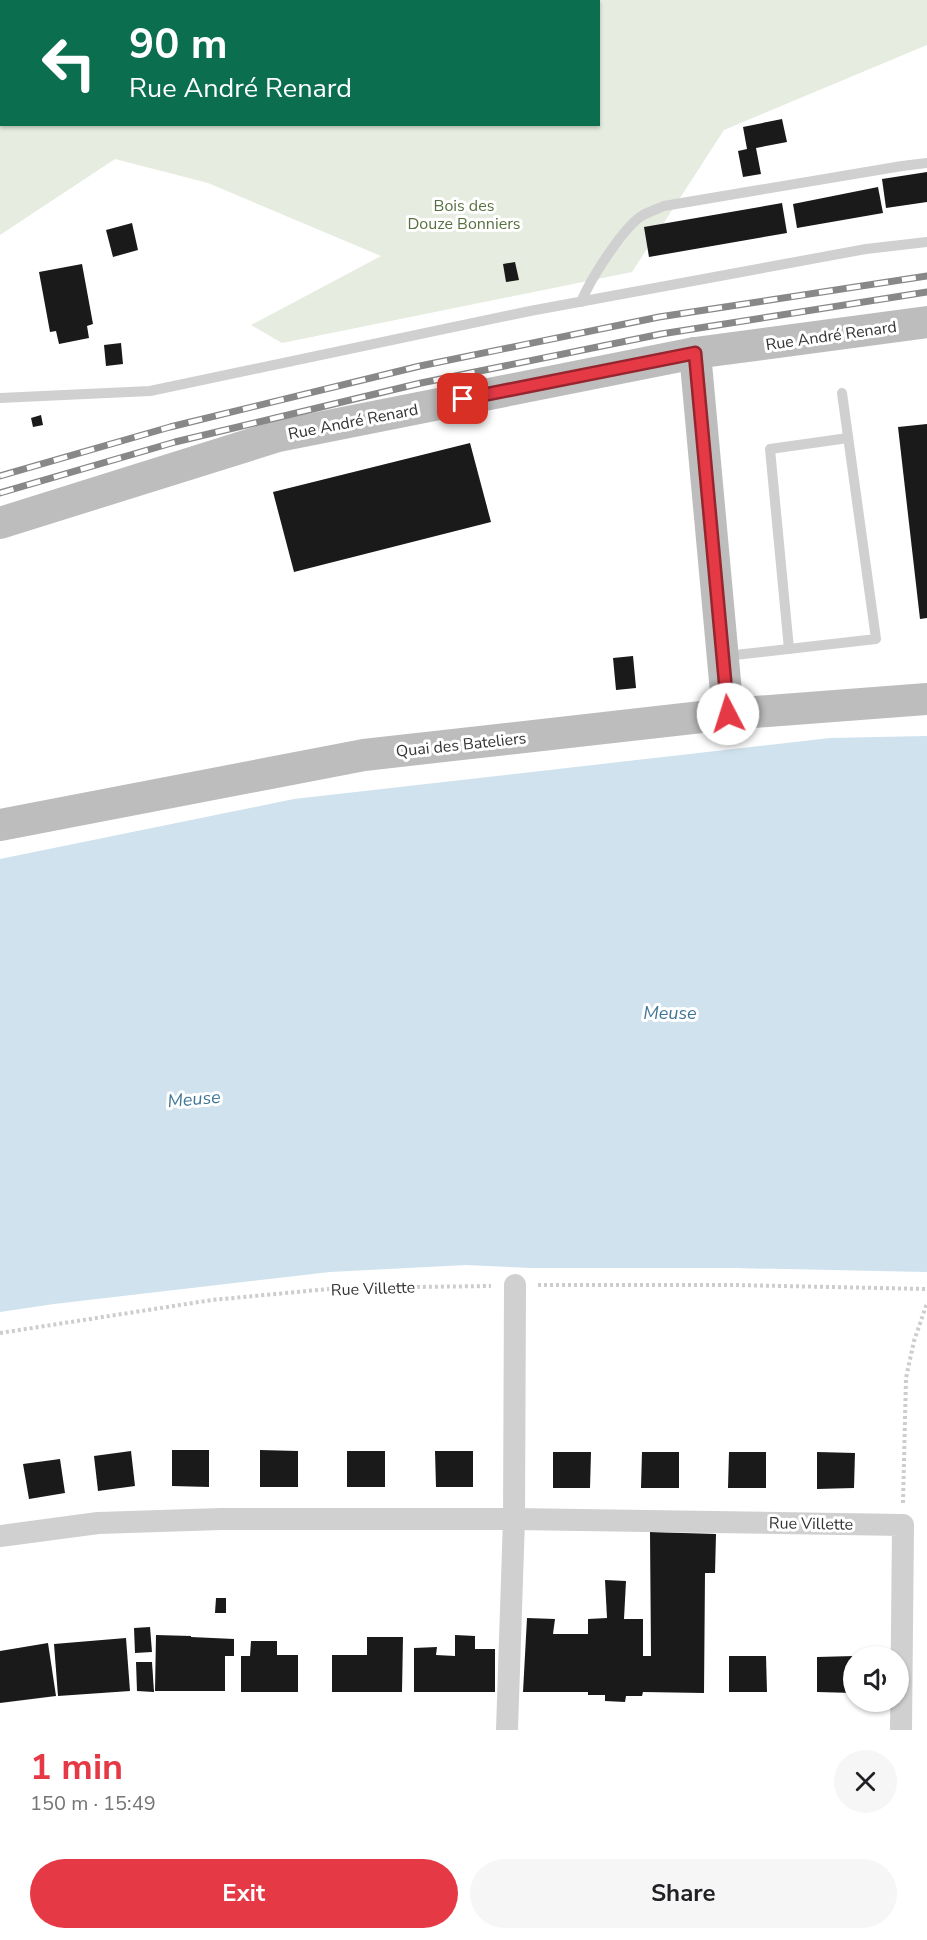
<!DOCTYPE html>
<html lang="en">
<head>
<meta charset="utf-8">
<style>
  body { margin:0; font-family:"Nunito Sans",sans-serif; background:#f6f6f6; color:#202124; height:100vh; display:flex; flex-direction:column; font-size:22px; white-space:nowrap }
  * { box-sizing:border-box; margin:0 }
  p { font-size:20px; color:#757577 }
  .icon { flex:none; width:33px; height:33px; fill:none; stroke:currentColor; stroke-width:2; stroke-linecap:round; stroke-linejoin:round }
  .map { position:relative; height:1730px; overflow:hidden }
  .sheet { display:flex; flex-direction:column; background:#fff; flex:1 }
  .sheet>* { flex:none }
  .hud { position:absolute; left:0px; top:0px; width:600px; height:126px; box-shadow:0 2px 4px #0004; background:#0b6e4f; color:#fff; overflow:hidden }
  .tools { position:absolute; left:843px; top:1646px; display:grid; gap:12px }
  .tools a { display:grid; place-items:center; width:66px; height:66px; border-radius:50%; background:#fff; box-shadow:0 2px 4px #0004; font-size:30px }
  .pin { position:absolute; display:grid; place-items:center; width:51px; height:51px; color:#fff; margin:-26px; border-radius:12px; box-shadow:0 3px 9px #0006 }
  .me { position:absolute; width:66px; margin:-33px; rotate:355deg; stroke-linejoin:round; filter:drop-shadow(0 0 4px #0008) }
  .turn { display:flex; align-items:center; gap:21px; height:126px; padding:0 30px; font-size:27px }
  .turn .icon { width:78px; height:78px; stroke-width:2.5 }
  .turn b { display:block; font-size:42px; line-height:51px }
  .round { display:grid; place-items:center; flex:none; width:63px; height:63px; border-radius:32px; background:#f6f6f6 }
  .overview { display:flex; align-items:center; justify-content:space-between; height:102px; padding:0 30px }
  h1 { font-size:36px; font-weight:700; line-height:45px; color:#e63946 }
  .primary-button { display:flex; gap:12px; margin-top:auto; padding:12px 30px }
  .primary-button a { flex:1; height:69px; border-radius:36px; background:#e63946; color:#fff; font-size:24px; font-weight:700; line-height:69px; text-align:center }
  .primary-button a+a { background:#f6f6f6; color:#202124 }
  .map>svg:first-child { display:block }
  .green { fill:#e6ecdf; fill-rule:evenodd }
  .water { fill:#cfe2ee }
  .building { fill:#1a1a1a }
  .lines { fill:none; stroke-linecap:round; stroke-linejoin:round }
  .path { stroke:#cdcdcd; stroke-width:4; stroke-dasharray:3 3; stroke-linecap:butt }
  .lane { stroke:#d0d0d0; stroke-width:10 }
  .street { stroke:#d0d0d0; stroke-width:22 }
  .secondary { stroke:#bdbdbd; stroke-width:32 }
  .rail-casing { stroke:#888; stroke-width:7 }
  .rail { stroke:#fff; stroke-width:4.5; stroke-dasharray:14; stroke-linecap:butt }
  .route-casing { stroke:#96252e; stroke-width:15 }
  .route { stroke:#e63946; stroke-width:10 }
  .labels { text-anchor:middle; stroke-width:6; stroke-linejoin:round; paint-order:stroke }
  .park-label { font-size:16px; fill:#56703f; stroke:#fff }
  .street-label { font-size:16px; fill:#333; stroke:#fff }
  .water-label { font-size:18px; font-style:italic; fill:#3f7597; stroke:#fff }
</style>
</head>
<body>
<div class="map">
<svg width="927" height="1730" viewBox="0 0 927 1730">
  <rect width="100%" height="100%" fill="#fff"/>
  <path class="green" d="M 0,0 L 927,0 L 927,45 L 724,130 L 632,272 L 282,343 L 251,325 L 381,256 L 208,183 L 115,159 L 0,235 ZM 2,2 L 598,2 L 598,124 L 2,124 Z"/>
  <path class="water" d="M 927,736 L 927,1272 L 733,1268 L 532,1268 L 466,1265 L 330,1272 L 54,1304 L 0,1312 L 0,859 L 294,799 L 830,738 Z"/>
  <g class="building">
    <path d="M 782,119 L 787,142 L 756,148 L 761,174 L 743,177 L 738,151 L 747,149 L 743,127 Z"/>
    <path d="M 927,172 L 927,202 L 886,208 L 882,179 Z"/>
    <path d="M 878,187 L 883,213 L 797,228 L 793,204 Z"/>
    <path d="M 782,203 L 787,233 L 649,257 L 644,227 Z"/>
    <path d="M 132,223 L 138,250 L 113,257 L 106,230 Z"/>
    <path d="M 515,262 L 519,280 L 506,282 L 503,264 Z"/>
    <path d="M 82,264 L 93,324 L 87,326 L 89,338 L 59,344 L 56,331 L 50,332 L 39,272 Z"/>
    <path d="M 121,343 L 123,364 L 106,366 L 104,345 Z"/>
    <path d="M 41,415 L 43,425 L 33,427 L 31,418 Z"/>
    <path d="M 927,424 L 927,618 L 920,619 L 898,427 Z"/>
    <path d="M 470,443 L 491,522 L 294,572 L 273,492 Z"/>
    <path d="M 633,656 L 636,688 L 616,690 L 613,658 Z"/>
    <path d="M 172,1450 L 209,1450 L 209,1487 L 172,1486 Z"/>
    <path d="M 260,1450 L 298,1451 L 298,1487 L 260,1487 Z"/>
    <path d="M 131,1451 L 135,1486 L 98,1491 L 94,1456 Z"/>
    <rect x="347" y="1451" width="38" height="36"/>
    <path d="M 435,1451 L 473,1451 L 473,1487 L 436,1487 Z"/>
    <path d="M 553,1452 L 591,1452 L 590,1488 L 553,1488 Z"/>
    <path d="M 642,1452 L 679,1452 L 679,1488 L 641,1488 Z"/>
    <path d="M 729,1452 L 766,1452 L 766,1488 L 728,1488 Z"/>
    <path d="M 817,1452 L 855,1453 L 854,1488 L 817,1489 Z"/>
    <path d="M 60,1459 L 65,1493 L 29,1499 L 23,1464 Z"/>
    <path d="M 650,1532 L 716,1534 L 715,1573 L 705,1573 L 704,1693 L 643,1692 L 642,1696 L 626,1696 L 625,1702 L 605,1701 L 605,1695 L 588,1695 L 588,1692 L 523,1692 L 527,1618 L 555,1619 L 553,1634 L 588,1634 L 588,1619 L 607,1618 L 605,1580 L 626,1581 L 624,1619 L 643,1619 L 643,1656 L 651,1656 Z"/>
    <path d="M 216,1598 L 226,1598 L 226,1613 L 215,1613 Z"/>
    <path d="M 150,1627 L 152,1652 L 135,1653 L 134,1628 Z"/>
    <path d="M 156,1635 L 191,1636 L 191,1637 L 234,1639 L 234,1656 L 225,1656 L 225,1691 L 155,1691 Z"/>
    <path d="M 455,1635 L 475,1636 L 475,1649 L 495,1649 L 495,1692 L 414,1692 L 414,1648 L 437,1647 L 436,1655 L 455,1656 Z"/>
    <path d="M 367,1637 L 403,1637 L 402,1692 L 332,1692 L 332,1655 L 367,1655 Z"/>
    <path d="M 126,1638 L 130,1691 L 58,1696 L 54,1644 Z"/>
    <path d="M 251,1641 L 277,1641 L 277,1655 L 298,1655 L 298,1692 L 241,1692 L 241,1656 L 250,1656 Z"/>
    <path d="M 48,1643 L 56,1696 L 0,1703 L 0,1651 Z"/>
    <path d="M 729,1656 L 766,1656 L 767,1692 L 729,1692 Z"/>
    <path d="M 854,1656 L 854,1693 L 817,1692 L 817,1657 Z"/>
    <path d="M 136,1662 L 152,1662 L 154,1692 L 137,1691 Z"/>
  </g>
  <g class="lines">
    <g class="path">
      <path d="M 538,1285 L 734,1285 L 927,1289"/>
      <path d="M 0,1333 L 212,1300 L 339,1288 L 491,1286"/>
      <path d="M 903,1503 L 906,1378 L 914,1341 L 927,1303"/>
    </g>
    <g class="lane">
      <path d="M 581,302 C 590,280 623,227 643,215 C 649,212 657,209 664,206 L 902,166 L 927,163"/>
      <path d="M 0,398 L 150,391 L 530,311 L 866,249 L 927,242"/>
      <path d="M 789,649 L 770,449 L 848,438"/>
      <path d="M 726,656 L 876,639 L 842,393"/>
    </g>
    <g class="street">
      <path d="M 0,1536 L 98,1523 L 221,1519 L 514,1519 L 903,1525 L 901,1730"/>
      <path d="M 507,1730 L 514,1519 L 515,1285"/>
    </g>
    <g class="secondary">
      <path d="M 695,353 L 728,714"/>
      <path d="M 0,523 L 278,436 L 695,353 L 927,322"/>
      <path d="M 0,825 L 364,755 L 728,714 L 927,699"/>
    </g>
    <defs>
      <g id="rail">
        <path d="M 0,476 L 170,427 L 420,366 L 659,317 L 927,276"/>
        <path d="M 0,493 L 175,442 L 421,383 L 661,334 L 927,292"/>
      </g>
    </defs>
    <use href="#rail" class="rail-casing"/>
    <use href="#rail" class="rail"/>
  </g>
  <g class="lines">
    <defs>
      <path id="route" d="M 463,399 L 695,353 L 728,714"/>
    </defs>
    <use href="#route" class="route-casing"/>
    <use href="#route" class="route"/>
  </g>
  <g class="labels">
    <g class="park-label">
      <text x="464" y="211">Bois des<tspan x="464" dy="18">Douze Bonniers</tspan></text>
    </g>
    <g class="street-label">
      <text transform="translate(831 335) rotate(-8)" y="6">Rue André Renard</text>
      <text transform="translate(353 421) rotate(-11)" y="6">Rue André Renard</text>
      <text transform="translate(461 744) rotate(-6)" y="6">Quai des Bateliers</text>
      <text transform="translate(373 1288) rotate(-2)" y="6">Rue Villette</text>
      <text transform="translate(811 1523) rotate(1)" y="6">Rue Villette</text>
    </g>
    <g class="water-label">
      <text x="670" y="1019">Meuse</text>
      <text transform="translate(194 1099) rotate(-5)" y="6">Meuse</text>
    </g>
  </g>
</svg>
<div class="tools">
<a><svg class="icon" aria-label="sound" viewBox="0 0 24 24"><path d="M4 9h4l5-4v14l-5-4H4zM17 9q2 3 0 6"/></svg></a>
</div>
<div class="pin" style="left:463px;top:399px;background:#d93025"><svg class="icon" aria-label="arrive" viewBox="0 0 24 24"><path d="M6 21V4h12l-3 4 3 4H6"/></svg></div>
<svg class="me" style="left:728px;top:714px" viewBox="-20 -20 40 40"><circle r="19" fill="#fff"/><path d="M0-13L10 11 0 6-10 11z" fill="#e63946"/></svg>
<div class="hud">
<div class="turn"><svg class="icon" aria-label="left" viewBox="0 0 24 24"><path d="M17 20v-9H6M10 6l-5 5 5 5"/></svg><div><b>90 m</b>Rue André Renard</div></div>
</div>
</div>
<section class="sheet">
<div class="overview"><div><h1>1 min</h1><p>150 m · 15:49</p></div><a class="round"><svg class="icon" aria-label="close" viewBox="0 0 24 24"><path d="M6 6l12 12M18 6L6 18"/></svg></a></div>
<div class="primary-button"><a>Exit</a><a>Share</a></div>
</section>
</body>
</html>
